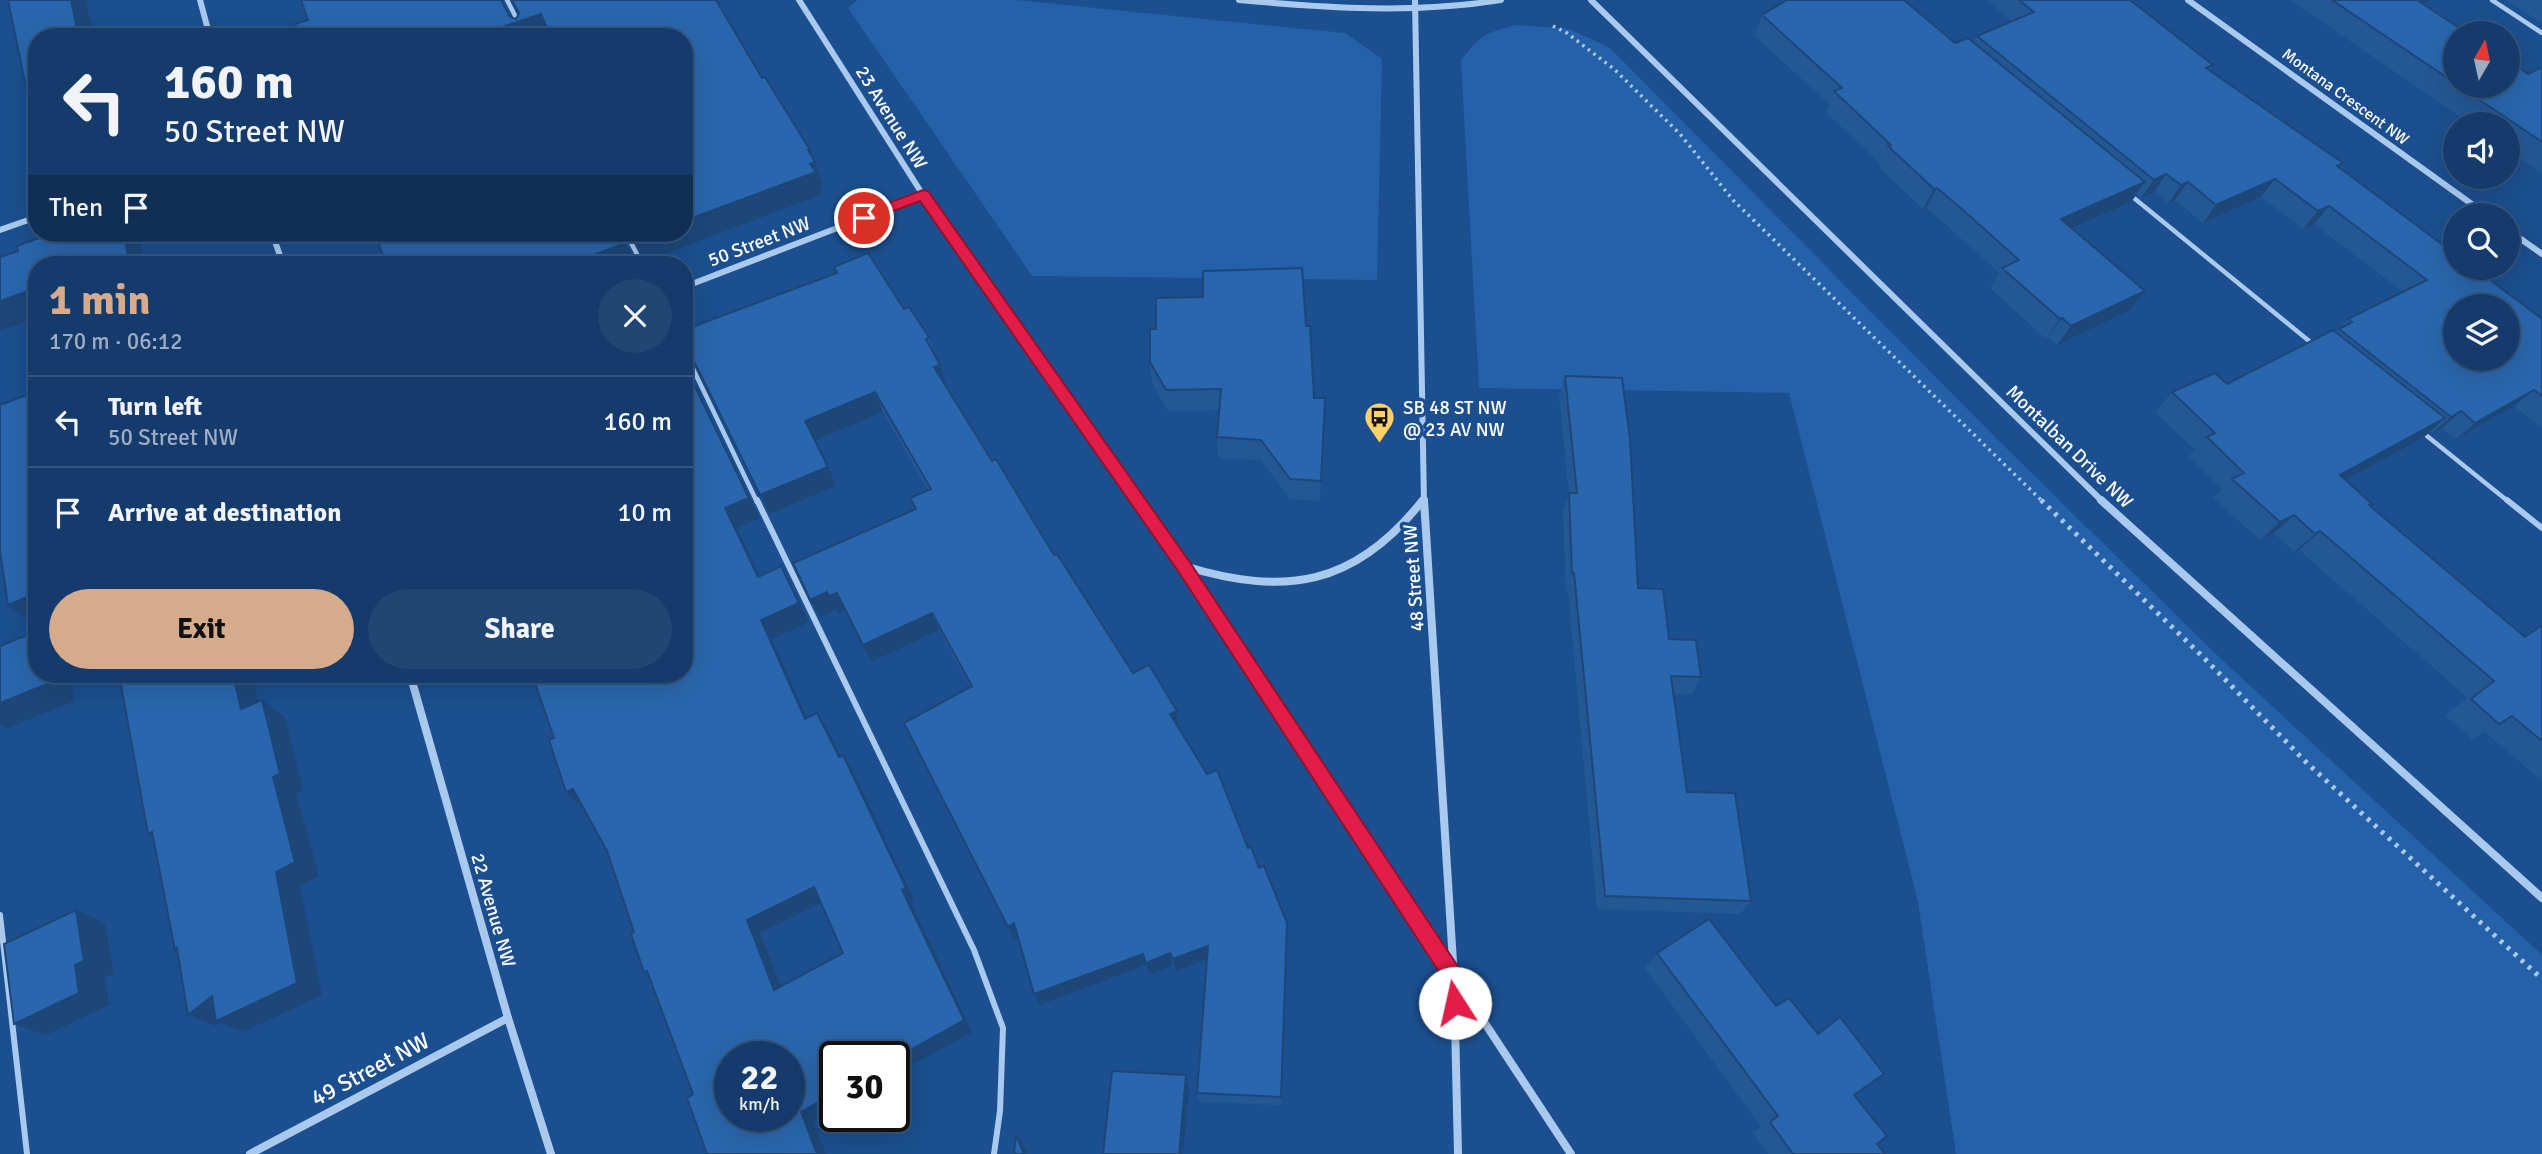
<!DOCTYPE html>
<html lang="en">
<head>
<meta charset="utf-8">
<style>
  body { margin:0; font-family:Signika,sans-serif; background:#214673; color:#f1f3f6; height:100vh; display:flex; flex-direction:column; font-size:26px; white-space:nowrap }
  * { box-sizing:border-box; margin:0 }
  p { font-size:23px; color:#9dadc1 }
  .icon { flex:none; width:38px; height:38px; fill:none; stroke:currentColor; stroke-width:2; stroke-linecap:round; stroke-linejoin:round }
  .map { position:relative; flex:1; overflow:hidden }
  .drawer { position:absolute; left:28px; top:256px; width:665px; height:427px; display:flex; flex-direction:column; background:#143b6b; border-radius:28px; box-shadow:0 7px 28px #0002,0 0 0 2px #33557e }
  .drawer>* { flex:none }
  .top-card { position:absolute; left:28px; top:28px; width:665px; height:214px; border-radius:28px; box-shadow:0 7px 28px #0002,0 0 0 2px #33557e; background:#143b6b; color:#f1f3f6; overflow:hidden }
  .needle { width:46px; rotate:9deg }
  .tools { position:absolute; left:2443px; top:21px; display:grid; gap:14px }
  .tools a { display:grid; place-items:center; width:77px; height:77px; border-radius:50%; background:#143b6b; box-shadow:0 7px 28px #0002,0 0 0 2px #33557e; font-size:35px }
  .speed { position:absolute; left:714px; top:1041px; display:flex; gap:14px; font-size:35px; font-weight:700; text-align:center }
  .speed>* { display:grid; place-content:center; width:91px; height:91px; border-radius:50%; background:#143b6b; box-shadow:0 7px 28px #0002,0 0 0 2px #33557e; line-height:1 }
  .speed small { font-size:18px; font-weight:400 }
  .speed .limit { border:4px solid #111; border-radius:10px; background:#fff; color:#111 }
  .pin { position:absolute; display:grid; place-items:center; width:60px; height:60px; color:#fff; margin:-30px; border:4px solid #fff; border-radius:50%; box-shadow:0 2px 7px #0007 }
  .me { position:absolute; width:77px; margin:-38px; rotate:350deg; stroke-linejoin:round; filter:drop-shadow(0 0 5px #0008) }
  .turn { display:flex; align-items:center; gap:24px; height:147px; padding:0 21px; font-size:32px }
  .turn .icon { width:91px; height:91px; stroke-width:2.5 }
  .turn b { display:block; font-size:49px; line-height:60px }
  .then { display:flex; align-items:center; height:66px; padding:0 21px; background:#0003; gap:14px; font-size:26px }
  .round { display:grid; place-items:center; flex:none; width:74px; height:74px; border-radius:37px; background:#214673 }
  .overview { display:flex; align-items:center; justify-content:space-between; height:119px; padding:0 21px }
  h1 { font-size:42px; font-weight:800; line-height:52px; color:#d6ab8b }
  .primary-button { display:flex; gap:14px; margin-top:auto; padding:14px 21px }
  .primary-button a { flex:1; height:80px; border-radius:42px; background:#d6ab8b; color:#111; font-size:28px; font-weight:800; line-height:80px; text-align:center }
  .primary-button a+a { background:#214673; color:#f1f3f6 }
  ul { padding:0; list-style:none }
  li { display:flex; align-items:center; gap:21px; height:91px; padding:0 21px; border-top:2px solid #33557e }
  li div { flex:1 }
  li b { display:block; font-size:26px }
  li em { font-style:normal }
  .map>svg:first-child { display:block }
  .green { fill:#2461a8 }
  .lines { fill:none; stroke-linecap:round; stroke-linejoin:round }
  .path-far1 { stroke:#a9c9ee; stroke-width:3.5; stroke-dasharray:2.5 4.5; stroke-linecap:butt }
  .path { stroke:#a9c9ee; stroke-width:5; stroke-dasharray:3.5 6; stroke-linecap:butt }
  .lane-far1 { stroke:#a9c9ee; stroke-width:4.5 }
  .lane { stroke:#a9c9ee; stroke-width:6 }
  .street-far1 { stroke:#a9c9ee; stroke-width:6 }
  .street { stroke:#a9c9ee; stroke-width:8 }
  .wall { fill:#245895 }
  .shaded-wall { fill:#1d4779 }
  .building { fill:#2a66ad; stroke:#1d4779; stroke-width:2; fill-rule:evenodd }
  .route { fill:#e11d48; stroke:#92132f; stroke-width:2 }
  .labels { text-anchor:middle; stroke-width:7; stroke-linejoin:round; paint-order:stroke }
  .far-street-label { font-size:16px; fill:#fff; stroke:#1b4f8f }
  .street-label { font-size:19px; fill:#fff; stroke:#1b4f8f }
  .poi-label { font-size:19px; fill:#fff; stroke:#1b4f8f; text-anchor:start }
  .near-street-label { font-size:23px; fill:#fff; stroke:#1b4f8f }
</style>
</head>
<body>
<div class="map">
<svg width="2542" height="1154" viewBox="0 0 2542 1154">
  <rect width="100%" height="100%" fill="#1b4f8f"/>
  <g class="green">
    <path d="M 857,0 L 1015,0 L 1345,33 L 1382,59 L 1377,280 L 1032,276 L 848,8 Z"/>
    <path d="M 1516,25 L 1569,29 L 1610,48 L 1997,439 L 2220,658 L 2542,955 L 2542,1154 L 1956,1154 L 1918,902 L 1789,393 L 1479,388 L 1461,61 C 1478,36 1487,32 1516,25 Z"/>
  </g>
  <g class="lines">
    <path class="path-far1" d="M 1553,26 L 1567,33 L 1614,69 L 1680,134 L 1733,200 L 2043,502"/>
    <path class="path" d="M 2041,500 L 2203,657 L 2307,763 L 2542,979"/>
    <g class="lane-far1">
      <path d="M 507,0 L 526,37"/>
      <path d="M 2492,0 L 2542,33"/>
      <path d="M 2129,194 L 2314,345"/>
      <path d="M 626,233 L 642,264"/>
      <path d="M 684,350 L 757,502"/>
      <path d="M 2422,432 L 2509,502"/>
    </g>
    <g class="lane">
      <path d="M 757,500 L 974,950 L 1003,1028 L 1000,1111 L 994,1154"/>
      <path d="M 2507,500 L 2542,528"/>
      <path d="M 0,915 L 27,1154"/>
    </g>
    <g class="street-far1">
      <path d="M 200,0 L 210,37"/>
      <path d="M 799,0 L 923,195 L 1139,502"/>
      <path d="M 1239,0 C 1327,8 1413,14 1501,0"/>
      <path d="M 1415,0 L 1424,502"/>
      <path d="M 1591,0 L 2103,502"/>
      <path d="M 2188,0 L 2487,215"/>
      <path d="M 0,230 L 37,217"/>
      <path d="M 2508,230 L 2542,254"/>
      <path d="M 272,233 L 283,264"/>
      <path d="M 684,287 L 923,195"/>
      <path d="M 1422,502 L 1424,499"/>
    </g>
    <g class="street">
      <path d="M 1138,500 L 1184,566 L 1571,1154"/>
      <path d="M 1424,500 L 1454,978 L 1458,1154"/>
      <path d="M 2101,500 L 2542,898"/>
      <path d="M 1184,566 C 1286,597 1355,586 1423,500"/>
      <path d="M 410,674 L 508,1018 L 551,1154"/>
      <path d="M 250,1154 L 508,1018"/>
    </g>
  </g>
  <g class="wall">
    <path d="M 1986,0 L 2130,0 L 2213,65 L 2209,71 L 2343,163 L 2339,168 L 2542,319 L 2542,428 L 2514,406 L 2456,439 L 2442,428 L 2432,433 L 2430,432 L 2423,438 L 2345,480 L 2370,505 L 2524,636 L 2542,623 L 2542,781 L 2485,732 L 2472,740 L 2445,715 L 2468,698 L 2299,550 L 2294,552 L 2274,533 L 2260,540 L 2213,498 L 2222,489 L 2189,456 L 2195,450 L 2155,412 L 2172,392 L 2227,384 L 2336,332 L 2348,319 L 2403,292 L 2314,224 L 2303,229 L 2261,197 L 2203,223 L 2175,200 L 2168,203 L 2154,192 L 2141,198 L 2137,194 L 2131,202 L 2072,229 L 2130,310 L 2057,345 L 2048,337 L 2046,339 L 1990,288 L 1999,273 L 1944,223 L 1926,208 L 1923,209 L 1879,167 L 1880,164 L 1826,112 L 1829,104 L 1755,36 L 1762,15 L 1955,43 L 1973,42 L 1977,36 L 2012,21 Z"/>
    <path d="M 2290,0 L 2432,0 L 2422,4 L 2455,33 L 2455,86 L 2508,86 L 2528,74 L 2542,67 L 2542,173 L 2508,150 L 2508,124 L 2471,124 Z"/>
    <path d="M 2506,0 L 2542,0 L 2542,23 Z"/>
    <path d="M 834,267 L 904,309 L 929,337 L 934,353 L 940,365 L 945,385 L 992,461 L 1054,555 L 1133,673 L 1177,711 L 1179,726 L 1178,727 L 1259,868 L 1287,923 L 1281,1105 L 1199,1102 L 1197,1093 L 1207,959 L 1175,971 L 1173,965 L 1149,975 L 1146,965 L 1040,1005 L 1018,937 L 1014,939 L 904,723 L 970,687 L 939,630 L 871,662 L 846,610 L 839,614 L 836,610 L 820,617 L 810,600 L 914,510 L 910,498 L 928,490 L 883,412 L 815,441 L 836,486 L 770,514 L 760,495 L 836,273 Z"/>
    <path d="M 1306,326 L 1314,398 L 1325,398 L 1320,501 L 1290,499 L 1261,460 L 1218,458 L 1217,437 L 1219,410 L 1168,411 L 1152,383 L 1150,362 Z"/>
    <path d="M 1565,376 L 1638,588 L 1669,639 L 1701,677 L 1692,694 L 1673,694 L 1687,792 L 1751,901 L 1740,914 L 1597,909 L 1568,591 L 1566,591 L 1563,512 L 1569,494 L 1559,397 Z"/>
    <path d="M 1657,953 L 1776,1006 L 1854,1095 L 1877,1144 L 1885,1154 L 1768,1154 L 1753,1133 L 1761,1127 L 1645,968 Z"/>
  </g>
  <g class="shaded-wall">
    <path d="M 71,0 L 86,0 L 93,37 L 78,34 Z"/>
    <path d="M 501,0 L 504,0 L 503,2 L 513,23 L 541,14 L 551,37 L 472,37 Z"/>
    <path d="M 2407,0 L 2432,0 L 2395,15 Z"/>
    <path d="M 92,27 L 100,37 L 94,37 Z"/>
    <path d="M 808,150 L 810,150 L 823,184 L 820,185 L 823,194 L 646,261 L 634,239 L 653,233 L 684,233 L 684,221 L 810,164 Z"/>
    <path d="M 2166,174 L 2154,192 L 2141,198 L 2154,180 Z"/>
    <path d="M 2275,179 L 2261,197 L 2203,223 L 2216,205 Z"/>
    <path d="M 2145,182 L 2131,202 L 2048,239 L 2061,219 Z"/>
    <path d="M 2188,182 L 2175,200 L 2168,203 L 2181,185 Z"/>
    <path d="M 1937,188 L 1926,208 L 1923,209 L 1934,189 Z"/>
    <path d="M 2329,206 L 2314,224 L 2303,229 L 2318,211 Z"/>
    <path d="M 123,233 L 138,233 L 146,264 L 130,264 Z"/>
    <path d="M 620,233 L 622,233 L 621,235 L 636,264 L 570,264 Z"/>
    <path d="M 37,288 L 37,318 L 0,331 L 0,301 Z"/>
    <path d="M 2145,291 L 2130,310 L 2057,345 L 2071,326 Z"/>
    <path d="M 2062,318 L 2048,337 L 2046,339 L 2060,319 Z"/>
    <path d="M 684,362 L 760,518 L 737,528 L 770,596 L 758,577 L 725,508 Z"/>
    <path d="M 940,365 L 946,385 L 940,387 L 934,367 Z"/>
    <path d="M 2534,390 L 2514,406 L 2456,439 L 2475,423 Z"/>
    <path d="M 875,392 L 883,412 L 814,441 L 805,421 Z"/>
    <path d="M 2461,411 L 2442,428 L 2432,433 L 2451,417 Z"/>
    <path d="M 2445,418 L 2423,438 L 2319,494 L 2340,475 Z"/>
    <path d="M 828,467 L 836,486 L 770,514 L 760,495 Z"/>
    <path d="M 2294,515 L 2274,533 L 2260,540 L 2280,522 Z"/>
    <path d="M 2320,531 L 2299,550 L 2294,552 L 2315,534 Z"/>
    <path d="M 781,566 L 809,622 L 772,639 L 815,736 L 805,719 L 761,620 Z"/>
    <path d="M 827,592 L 837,593 L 846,610 L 839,614 L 836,610 L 820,617 L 810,600 Z"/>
    <path d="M 37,593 L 37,623 L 35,624 L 8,605 Z"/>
    <path d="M 932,613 L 939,630 L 871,662 L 863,645 Z"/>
    <path d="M 45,674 L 70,674 L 74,701 L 8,728 L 0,724 L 0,703 Z"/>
    <path d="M 233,674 L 252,674 L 264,726 L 241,709 Z"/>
    <path d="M 262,700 L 285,717 L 303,790 L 296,793 L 319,876 L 300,886 L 322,995 L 243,1032 L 220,1023 L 216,1026 L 188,1015 L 276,872 Z"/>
    <path d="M 1177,711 L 1179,726 L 1172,730 L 1170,714 Z"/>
    <path d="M 817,713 L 828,730 L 849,773 L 839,757 Z"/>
    <path d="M 843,755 L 853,771 L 915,902 L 912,904 L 972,1032 L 894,1075 L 902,890 Z"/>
    <path d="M 573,789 L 590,805 L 582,808 L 566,792 Z"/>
    <path d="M 814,887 L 825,901 L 760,933 L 787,1002 L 774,990 L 747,920 Z"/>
    <path d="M 76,910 L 105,923 L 114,974 L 105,977 L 109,1005 L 46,1035 L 14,1024 L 75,965 Z"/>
    <path d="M 1014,923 L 1020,936 L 1014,939 L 1008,927 Z"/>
    <path d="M 1208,946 L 1210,958 L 1175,971 L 1173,959 Z"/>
    <path d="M 1170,953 L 1173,965 L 1149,975 L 1146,963 Z"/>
    <path d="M 1143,954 L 1146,965 L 1040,1005 L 1034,994 Z"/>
    <path d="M 1186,1075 L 1189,1088 L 1183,1154 L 1179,1154 Z"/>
    <path d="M 835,1093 L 835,1109 L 813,1121 L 826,1154 L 817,1154 L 801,1112 Z"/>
    <path d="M 1016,1135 L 1023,1143 L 1027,1154 L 1024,1154 Z"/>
  </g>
  <g class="building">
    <path d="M 8,0 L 71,0 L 78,34 L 92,27 L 94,37 L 37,37 L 37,140 Z"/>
    <path d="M 301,0 L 501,0 L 510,17 L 516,19 L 519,13 L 512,0 L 716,0 L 762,78 L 765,77 L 810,150 L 808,150 L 815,162 L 810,164 L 816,172 L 684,221 L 684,37 L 551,37 L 541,14 L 472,37 L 299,37 L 295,24 L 308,20 Z"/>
    <path d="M 1787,0 L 1904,0 L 1955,43 L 1968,38 L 2145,182 L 2061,219 L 2145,291 L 2071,326 L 2062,318 L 2060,319 L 2002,268 L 2019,260 L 1955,203 L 1937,188 L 1934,189 L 1888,146 L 1891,145 L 1834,91 L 1842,88 L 1762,15 Z"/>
    <path d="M 2019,0 L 2130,0 L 2213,65 L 2206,68 L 2343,163 L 2337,166 L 2455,254 L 2455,268 L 2474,268 L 2542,319 L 2542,396 L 2534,390 L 2475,423 L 2461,411 L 2451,417 L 2339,329 L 2352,322 L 2348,319 L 2427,280 L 2329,206 L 2318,211 L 2275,179 L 2216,205 L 2188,182 L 2181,185 L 2166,174 L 2154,180 L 1977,36 L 2034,12 ZM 2455,306 L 2508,306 L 2508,359 L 2455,359 Z"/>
    <path d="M 2332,0 L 2417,0 L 2467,33 L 2455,33 L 2455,83 Z"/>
    <path d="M 2508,60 L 2528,74 L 2542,67 L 2542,142 L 2459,86 L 2508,86 Z"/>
    <path d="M 53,233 L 123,233 L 130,264 L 37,264 L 37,288 L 0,301 L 0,257 L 18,251 L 17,246 Z"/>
    <path d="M 375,233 L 620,233 L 625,243 L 570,264 L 386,264 Z"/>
    <path d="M 631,233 L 653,233 L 634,239 Z"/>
    <path d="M 868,253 L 904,309 L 909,307 L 929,337 L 926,339 L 940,365 L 934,367 L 992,461 L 996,459 L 1054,555 L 1057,554 L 1133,673 L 1149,665 L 1177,711 L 1170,714 L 1207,774 L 1217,770 L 1248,848 L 1251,847 L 1259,868 L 1264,866 L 1287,923 L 1281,1097 L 1197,1093 L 1208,946 L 1173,959 L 1170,953 L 1146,963 L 1143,954 L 1034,994 L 1014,923 L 1008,927 L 904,723 L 972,686 L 932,613 L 863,645 L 837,593 L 829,596 L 827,592 L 810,600 L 793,563 L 916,509 L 910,498 L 931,489 L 875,392 L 805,421 L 828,467 L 760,495 L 684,341 L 684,330 L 837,273 L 834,267 Z"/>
    <path d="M 1302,268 L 1306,326 L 1310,326 L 1314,398 L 1325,398 L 1321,481 L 1290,479 L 1261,440 L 1217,437 L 1221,389 L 1166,390 L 1150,362 L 1150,329 L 1156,329 L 1156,298 L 1203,297 L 1203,271 Z"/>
    <path d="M 2333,330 L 2445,418 L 2340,475 L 2372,504 L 2369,505 L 2525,637 L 2542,625 L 2542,741 L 2512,716 L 2499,724 L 2471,699 L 2494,681 L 2320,531 L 2315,534 L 2294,515 L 2280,522 L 2232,479 L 2244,473 L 2207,437 L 2215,433 L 2172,392 L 2215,373 L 2227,384 Z"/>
    <path d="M 684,364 L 749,498 L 725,508 L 758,577 L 781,566 L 799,603 L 761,620 L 805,719 L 817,713 L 839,757 L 843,755 L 906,888 L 902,890 L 964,1020 L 894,1059 L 894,1057 L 835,1057 L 835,1093 L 801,1112 L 817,1154 L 707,1154 L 687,1098 L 693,1094 L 647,971 L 644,972 L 631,934 L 634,932 L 607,851 L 573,789 L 566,792 L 549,740 L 554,738 L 532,674 L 684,674 ZM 814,887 L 843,953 L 774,990 L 747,920 ZM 730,1057 L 789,1057 L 789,1116 L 730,1116 Z"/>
    <path d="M 1565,376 L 1622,378 L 1630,439 L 1638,588 L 1663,589 L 1669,639 L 1696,640 L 1701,677 L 1671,676 L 1687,792 L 1735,793 L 1751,901 L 1605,896 L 1574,573 L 1572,573 L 1569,493 L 1577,493 Z"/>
    <path d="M 37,391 L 37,593 L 8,605 L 0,550 L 0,405 Z"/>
    <path d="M 37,631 L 37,674 L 45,674 L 47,684 L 0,703 L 0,646 Z"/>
    <path d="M 119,674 L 233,674 L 241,709 L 262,700 L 280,774 L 273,777 L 295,862 L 276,872 L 297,983 L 216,1021 L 212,996 L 188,1015 L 177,948 L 175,950 L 152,832 L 148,834 Z"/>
    <path d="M 76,910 L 84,961 L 75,965 L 79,993 L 14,1024 L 4,944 Z"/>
    <path d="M 1709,919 L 1776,1006 L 1789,998 L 1818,1034 L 1840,1017 L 1884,1074 L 1854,1095 L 1887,1136 L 1877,1144 L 1885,1154 L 1793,1154 L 1770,1122 L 1778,1116 L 1657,953 Z"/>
    <path d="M 1112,1071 L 1186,1075 L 1179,1154 L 1103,1154 Z"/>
    <path d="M 1016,1135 L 1024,1154 L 1014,1154 Z"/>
  </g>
  <path class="route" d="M 923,190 L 928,191 L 1189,561 L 1461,971 L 1464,1003 L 1462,1010 L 1455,1013 L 1448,1010 L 1445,981 L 1178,571 L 920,201 L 864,222 L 857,218 L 859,214 Z"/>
  <defs>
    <symbol id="bus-pin" viewBox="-11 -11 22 30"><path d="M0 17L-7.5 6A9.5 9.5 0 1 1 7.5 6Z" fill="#ffd166" stroke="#1b4f8f"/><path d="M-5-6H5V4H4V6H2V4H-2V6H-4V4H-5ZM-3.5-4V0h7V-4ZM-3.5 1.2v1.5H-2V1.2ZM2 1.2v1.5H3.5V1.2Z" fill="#111"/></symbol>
  </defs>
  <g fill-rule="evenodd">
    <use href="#bus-pin" x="1362" y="400" width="35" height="47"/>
  </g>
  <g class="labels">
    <g class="far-street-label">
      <text transform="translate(2346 96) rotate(36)" y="6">Montana Crescent NW</text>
    </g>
    <g class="street-label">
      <text transform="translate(892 117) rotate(58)" y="7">23 Avenue NW</text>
      <text transform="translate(759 241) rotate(-21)" y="7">50 Street NW</text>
      <text transform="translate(2070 446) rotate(44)" y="7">Montalban Drive NW</text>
      <text transform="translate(1413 578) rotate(-94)" y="7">48 Street NW</text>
      <text transform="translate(494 910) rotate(74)" y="7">22 Avenue NW</text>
    </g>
    <g class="poi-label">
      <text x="1403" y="414">SB 48 ST NW<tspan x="1403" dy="22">@ 23 AV NW</tspan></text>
    </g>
    <g class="near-street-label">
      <text transform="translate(370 1069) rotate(-28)" y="8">49 Street NW</text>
    </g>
  </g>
</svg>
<div class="tools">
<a><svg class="needle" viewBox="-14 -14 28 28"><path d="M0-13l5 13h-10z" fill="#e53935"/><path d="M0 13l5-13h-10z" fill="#9dadc1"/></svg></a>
<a><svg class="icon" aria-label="sound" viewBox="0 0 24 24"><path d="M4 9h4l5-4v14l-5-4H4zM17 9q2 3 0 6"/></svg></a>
<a><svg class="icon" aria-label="search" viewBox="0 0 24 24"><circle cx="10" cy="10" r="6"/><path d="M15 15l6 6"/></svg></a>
<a><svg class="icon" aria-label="layers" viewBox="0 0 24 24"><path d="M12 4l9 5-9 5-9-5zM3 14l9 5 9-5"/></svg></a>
</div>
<div class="speed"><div>22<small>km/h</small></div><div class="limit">30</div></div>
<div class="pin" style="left:864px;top:218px;background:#d93025"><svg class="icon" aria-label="arrive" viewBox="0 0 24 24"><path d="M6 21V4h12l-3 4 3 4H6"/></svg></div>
<svg class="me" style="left:1455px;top:1003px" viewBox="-20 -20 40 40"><circle r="19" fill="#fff"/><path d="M0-13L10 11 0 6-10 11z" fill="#e11d48"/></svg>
<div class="top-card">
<div class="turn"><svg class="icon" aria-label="left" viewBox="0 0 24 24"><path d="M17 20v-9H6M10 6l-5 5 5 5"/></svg><div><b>160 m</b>50 Street NW</div></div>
<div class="then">Then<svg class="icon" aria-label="arrive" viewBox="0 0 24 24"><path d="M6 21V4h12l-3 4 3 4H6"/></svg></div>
</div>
<section class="drawer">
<div class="overview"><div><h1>1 min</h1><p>170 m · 06:12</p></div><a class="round"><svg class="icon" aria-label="close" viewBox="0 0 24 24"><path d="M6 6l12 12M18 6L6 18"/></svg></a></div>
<ul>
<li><svg class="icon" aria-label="left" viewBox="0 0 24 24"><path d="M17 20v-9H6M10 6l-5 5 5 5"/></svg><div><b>Turn left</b><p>50 Street NW</p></div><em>160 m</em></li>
<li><svg class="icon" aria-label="arrive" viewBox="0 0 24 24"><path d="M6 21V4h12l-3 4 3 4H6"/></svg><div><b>Arrive at destination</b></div><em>10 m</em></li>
</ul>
<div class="primary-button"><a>Exit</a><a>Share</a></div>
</section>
</div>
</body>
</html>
